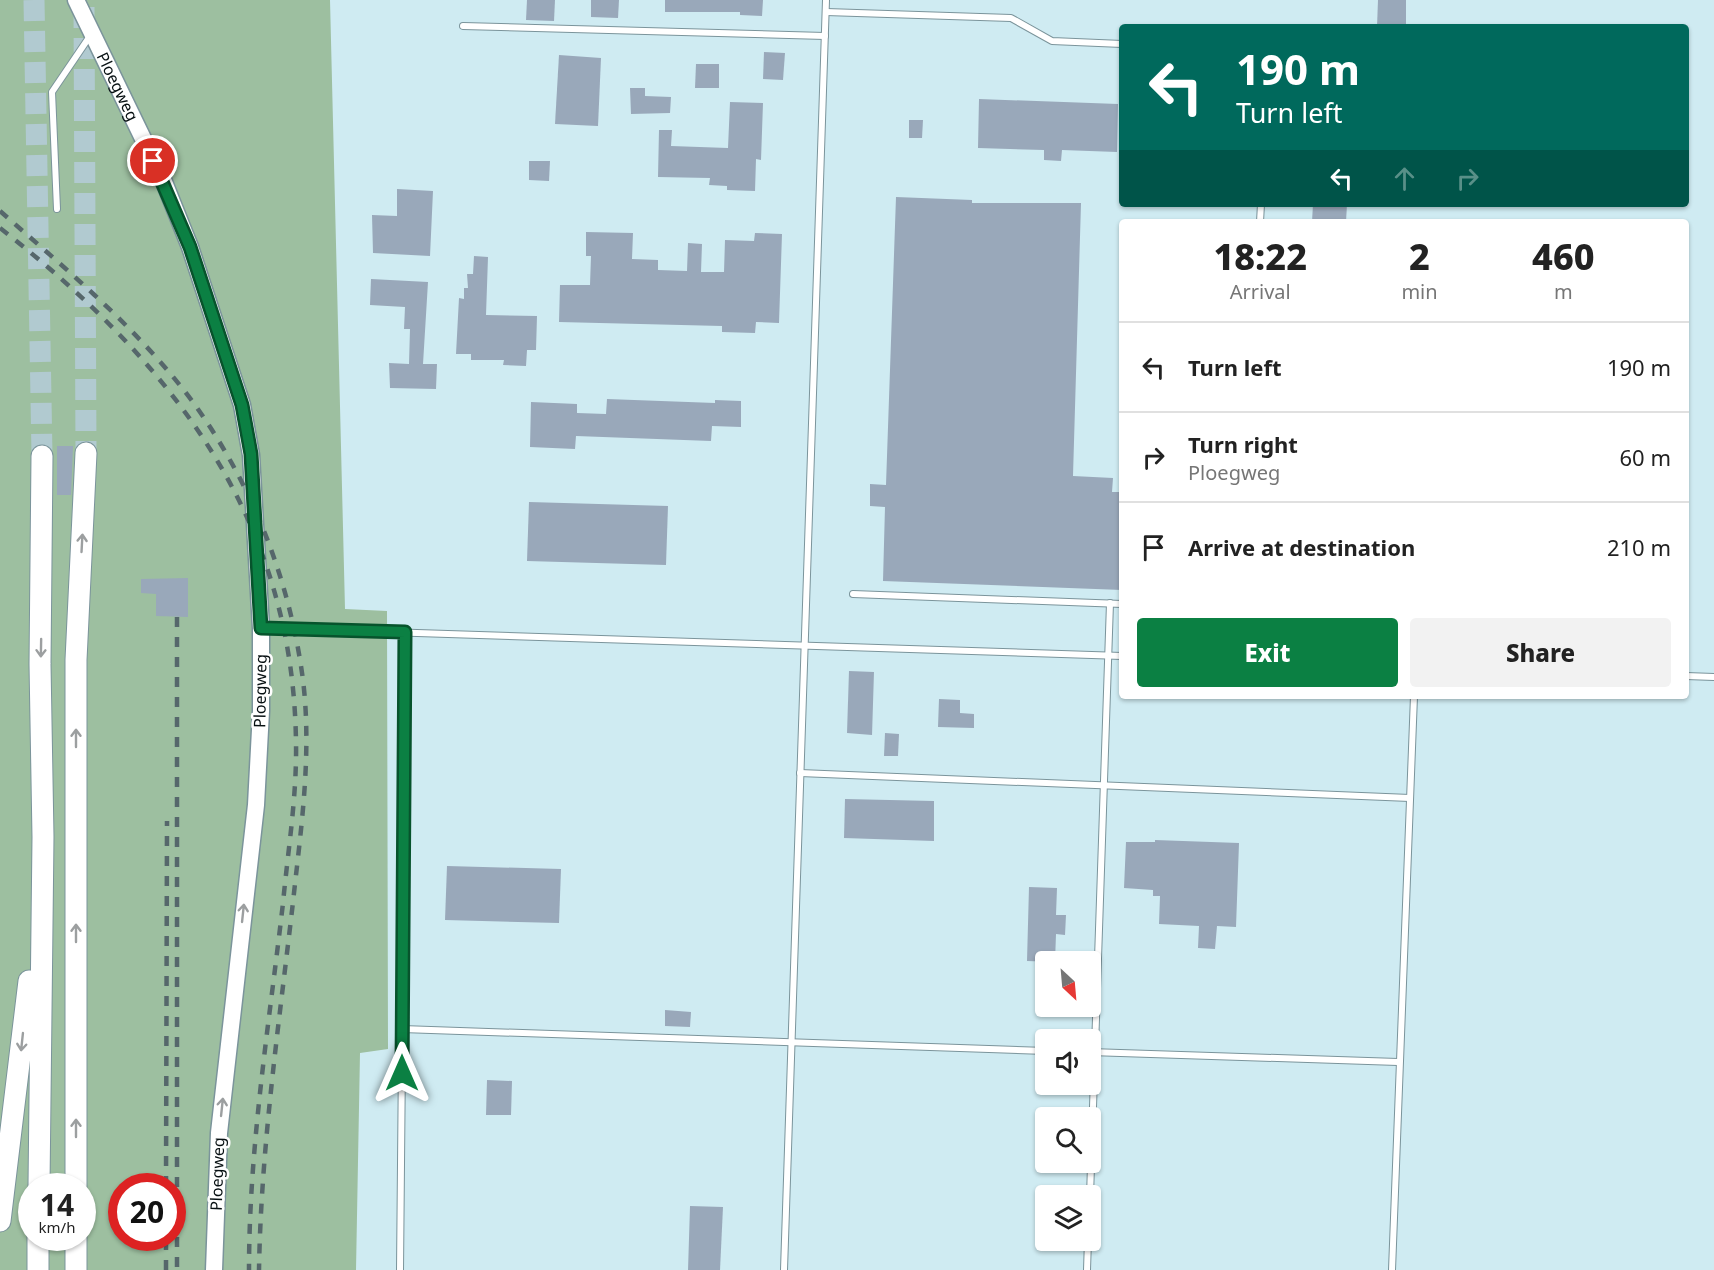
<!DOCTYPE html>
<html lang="en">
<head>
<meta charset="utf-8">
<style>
  body { margin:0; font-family:"Noto Sans",sans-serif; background:#f2f2f2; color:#222; height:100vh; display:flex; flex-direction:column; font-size:22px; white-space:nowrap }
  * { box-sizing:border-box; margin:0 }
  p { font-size:20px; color:#767676 }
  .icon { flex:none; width:33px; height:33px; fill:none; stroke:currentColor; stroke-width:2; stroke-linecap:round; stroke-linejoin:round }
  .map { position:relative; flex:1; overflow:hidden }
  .side { position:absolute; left:1119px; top:219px; width:570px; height:480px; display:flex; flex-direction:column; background:#fff; border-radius:6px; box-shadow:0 2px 4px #0004 }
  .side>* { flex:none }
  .top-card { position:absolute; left:1119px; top:24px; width:570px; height:183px; border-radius:6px; box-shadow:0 2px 4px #0004; background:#00695c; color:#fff; overflow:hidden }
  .needle { width:39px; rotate:154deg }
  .tools { position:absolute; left:1035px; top:951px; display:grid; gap:12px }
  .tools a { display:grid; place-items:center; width:66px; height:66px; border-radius:6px; background:#fff; box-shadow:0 2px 4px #0004; font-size:30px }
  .speed { position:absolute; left:18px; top:1173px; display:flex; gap:12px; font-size:30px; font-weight:700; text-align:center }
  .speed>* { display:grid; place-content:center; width:78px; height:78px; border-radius:50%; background:#fff; box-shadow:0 2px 4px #0004; line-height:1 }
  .speed small { font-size:15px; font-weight:400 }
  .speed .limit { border:9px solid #d22; background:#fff; color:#111 }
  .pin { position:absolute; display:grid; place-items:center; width:51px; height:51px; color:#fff; margin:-26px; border:3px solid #fff; border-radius:50%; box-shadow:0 2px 6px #0007 }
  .me { position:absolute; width:66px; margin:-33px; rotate:0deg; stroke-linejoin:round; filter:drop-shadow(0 0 4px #0008) }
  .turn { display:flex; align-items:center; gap:21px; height:126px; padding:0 18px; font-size:27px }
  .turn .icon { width:78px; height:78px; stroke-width:2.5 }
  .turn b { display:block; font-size:42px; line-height:51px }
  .lanes { display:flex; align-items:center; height:57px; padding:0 18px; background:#0003; justify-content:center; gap:30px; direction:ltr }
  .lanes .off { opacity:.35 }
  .eta { display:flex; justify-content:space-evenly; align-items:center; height:102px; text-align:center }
  .eta b { font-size:36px; font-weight:800; line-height:42px }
  .action { display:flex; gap:12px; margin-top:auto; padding:12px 18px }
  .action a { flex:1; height:69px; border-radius:6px; background:#0b8043; color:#fff; font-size:24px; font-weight:800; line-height:69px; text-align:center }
  .action a+a { background:#f2f2f2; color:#222 }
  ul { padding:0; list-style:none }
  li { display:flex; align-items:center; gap:18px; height:90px; padding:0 18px; border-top:2px solid #e0e0e0 }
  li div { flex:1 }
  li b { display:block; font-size:22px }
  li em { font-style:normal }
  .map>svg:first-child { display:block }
  .green { fill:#9dbfa0; fill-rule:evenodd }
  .building { fill:#99a8ba }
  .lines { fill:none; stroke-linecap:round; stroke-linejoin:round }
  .highway-tunnel { stroke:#b1cad0; stroke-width:21; stroke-dasharray:21 10; stroke-linecap:butt }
  .lane-casing { stroke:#7b949b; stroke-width:8 }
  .secondary-casing { stroke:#7b949b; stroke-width:19 }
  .highway-casing { stroke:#7b949b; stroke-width:23 }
  .lane { stroke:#fff; stroke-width:6 }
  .secondary { stroke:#fff; stroke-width:16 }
  .highway { stroke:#fff; stroke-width:21 }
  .rail { stroke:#56676b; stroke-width:4.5; stroke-dasharray:10 10; stroke-linecap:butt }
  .oneway { stroke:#9c9fa0 }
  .route-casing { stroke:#07532c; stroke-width:15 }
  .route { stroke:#0b8043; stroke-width:10 }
  .labels { text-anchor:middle; stroke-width:5; stroke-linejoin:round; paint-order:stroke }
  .street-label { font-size:16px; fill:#071012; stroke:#fff }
</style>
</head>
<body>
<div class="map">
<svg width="1714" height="1270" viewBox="0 0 1714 1270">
  <rect width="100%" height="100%" fill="#cfebf2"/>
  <path class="green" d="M 0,0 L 330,0 L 345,609 L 387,611 L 388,1049 L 360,1053 L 356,1270 L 0,1270 ZM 32,1186 L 82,1186 L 82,1238 L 32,1238 ZM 122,1186 L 172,1186 L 172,1238 L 122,1238 Z"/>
  <g class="building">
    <path d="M 527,0 L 555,0 L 554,21 L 526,20 Z"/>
    <path d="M 591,0 L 619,0 L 618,18 L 591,17 Z"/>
    <path d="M 665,0 L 763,0 L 762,16 L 740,15 L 740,12 L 665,12 Z"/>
    <path d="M 1378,0 L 1406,0 L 1406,27 L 1377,27 Z"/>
    <path d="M 764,52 L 785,53 L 783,80 L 763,79 Z"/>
    <path d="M 559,55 L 601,58 L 598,126 L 555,124 Z"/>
    <path d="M 696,64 L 719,64 L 719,88 L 695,88 Z"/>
    <path d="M 630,88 L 645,88 L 645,96 L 671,97 L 670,113 L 631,114 Z"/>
    <path d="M 979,99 L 1118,104 L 1117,152 L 1062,150 L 1061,161 L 1044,160 L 1044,150 L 978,148 Z"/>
    <path d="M 730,102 L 763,103 L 761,160 L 756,159 L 755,191 L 727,190 L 727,186 L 709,185 L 710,178 L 658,177 L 659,130 L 672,130 L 671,146 L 728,148 Z"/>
    <path d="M 909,120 L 923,120 L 922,138 L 909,138 Z"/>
    <path d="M 529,161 L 550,161 L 549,181 L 529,180 Z"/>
    <path d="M 397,189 L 433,191 L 430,256 L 373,253 L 372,215 L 397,216 Z"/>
    <path d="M 896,197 L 972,200 L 972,203 L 1081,203 L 1073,476 L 1113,478 L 1112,492 L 1122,492 L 1122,590 L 883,581 L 885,507 L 870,506 L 870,484 L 886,485 Z"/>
    <path d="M 1313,204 L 1347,204 L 1346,222 L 1312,222 Z"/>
    <path d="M 586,232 L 633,233 L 632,259 L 658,260 L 658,270 L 687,271 L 688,243 L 702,244 L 701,272 L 724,272 L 725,240 L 754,241 L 755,233 L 782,234 L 779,323 L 756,322 L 755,333 L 722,332 L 722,326 L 559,322 L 560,285 L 590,285 L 591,256 L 586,256 Z"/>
    <path d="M 474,256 L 488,257 L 486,315 L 537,316 L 536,350 L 527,350 L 526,366 L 503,365 L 504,360 L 471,360 L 471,354 L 456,354 L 459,298 L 464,299 L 464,288 L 468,288 L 467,274 L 473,274 Z"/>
    <path d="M 371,279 L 428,282 L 423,364 L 437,364 L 436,389 L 390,388 L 389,363 L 409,364 L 410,329 L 404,329 L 405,307 L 370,305 Z"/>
    <path d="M 607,399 L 715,403 L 715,400 L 741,401 L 741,427 L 712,426 L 711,441 L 576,436 L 575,449 L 530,447 L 531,402 L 577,404 L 577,413 L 606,414 Z"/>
    <path d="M 57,446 L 73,446 L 71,495 L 57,495 Z"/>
    <path d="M 529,502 L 668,506 L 666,565 L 527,561 Z"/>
    <path d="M 188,578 L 188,617 L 156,616 L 156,594 L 141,593 L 141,579 Z"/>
    <path d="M 849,671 L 874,672 L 872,735 L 847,733 Z"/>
    <path d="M 939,699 L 960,700 L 960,713 L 974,714 L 974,728 L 938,727 Z"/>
    <path d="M 885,733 L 899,734 L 898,756 L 884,756 Z"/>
    <path d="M 845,799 L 934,801 L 934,841 L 844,838 Z"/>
    <path d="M 1155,840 L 1239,843 L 1236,927 L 1217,926 L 1215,949 L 1198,948 L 1199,926 L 1159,924 L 1160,896 L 1153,896 L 1153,890 L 1124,888 L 1126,842 L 1155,842 Z"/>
    <path d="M 447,866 L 561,869 L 559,923 L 445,920 Z"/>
    <path d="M 1029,887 L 1057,888 L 1056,915 L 1066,915 L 1065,935 L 1056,934 L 1055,962 L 1027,961 Z"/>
    <path d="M 665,1010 L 691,1012 L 690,1027 L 665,1026 Z"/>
    <path d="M 487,1080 L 512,1081 L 511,1115 L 486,1115 Z"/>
    <path d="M 690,1206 L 723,1207 L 720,1270 L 688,1270 Z"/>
  </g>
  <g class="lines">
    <g class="highway-tunnel">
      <path d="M 34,0 L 42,456"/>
      <path d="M 84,7 L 86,453"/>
    </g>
    <defs>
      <g id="lane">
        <path d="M 826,12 L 1011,18 L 1052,41 L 1122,44"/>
        <path d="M 463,26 L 825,36"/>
        <path d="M 57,209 L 52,92 L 90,36"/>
        <path d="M 1260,222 L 1261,204"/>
        <path d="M 853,594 L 1122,604"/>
        <path d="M 262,628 L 1122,656"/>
        <path d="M 1686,676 L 1714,677"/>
        <path d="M 800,773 L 1410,798"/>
        <path d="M 402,1029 L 1046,1051"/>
        <path d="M 1090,1052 L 1398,1062"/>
        <path d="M 1090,1196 L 1110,603"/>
        <path d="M 400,1270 L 406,632"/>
        <path d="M 784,1270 L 826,0"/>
        <path d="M 1087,1270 L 1088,1240"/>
        <path d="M 1392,1270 L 1414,696"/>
      </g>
      <g id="secondary">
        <path id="s1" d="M 76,0 L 164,182 L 190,247 L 242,405 L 251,455 L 261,628 L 261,711 L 256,805 L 219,1133 L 214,1270"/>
      </g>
      <g id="highway">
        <path d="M 39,1186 L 43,837 L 40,664 L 42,456"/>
        <path d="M 76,1186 L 76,660 L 86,453"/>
        <path d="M 0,1221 L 29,981"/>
        <path d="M 38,1270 L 38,1238"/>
        <path d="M 76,1270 L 76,1238"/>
      </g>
    </defs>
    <use href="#lane" class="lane-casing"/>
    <use href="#secondary" class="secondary-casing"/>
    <use href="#highway" class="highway-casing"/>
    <use href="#lane" class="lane"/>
    <use href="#secondary" class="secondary"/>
    <use href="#highway" class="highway"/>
    <g class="rail">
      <path d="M 0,211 C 68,271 141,331 195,405 C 253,486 290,581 303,680 C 312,755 301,828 293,902 C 279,1024 261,1147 259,1270"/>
      <path d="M 0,228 C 171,362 293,516 296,742 C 297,796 288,850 283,903 C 269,1025 249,1147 249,1270"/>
      <path d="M 177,617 L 177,1270"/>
      <path d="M 166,1186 L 167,821"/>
      <path d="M 166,1270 L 166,1238"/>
    </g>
  </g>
  <defs><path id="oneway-shaft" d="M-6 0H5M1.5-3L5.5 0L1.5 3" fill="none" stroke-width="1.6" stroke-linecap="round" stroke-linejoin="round" transform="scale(1.5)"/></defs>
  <g class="oneway">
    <use href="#oneway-shaft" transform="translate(82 543) rotate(-87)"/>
    <use href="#oneway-shaft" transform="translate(41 648) rotate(91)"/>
    <use href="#oneway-shaft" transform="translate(76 738) rotate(-90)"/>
    <use href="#oneway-shaft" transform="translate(243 913) rotate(-84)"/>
    <use href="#oneway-shaft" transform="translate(76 933) rotate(-90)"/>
    <use href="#oneway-shaft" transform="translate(22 1042) rotate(96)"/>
    <use href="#oneway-shaft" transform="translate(222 1107) rotate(-84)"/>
    <use href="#oneway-shaft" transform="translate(76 1128) rotate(-90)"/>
  </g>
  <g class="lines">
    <defs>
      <path id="route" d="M 153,161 L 190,247 L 242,405 L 251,454 L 261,628 L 405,632 L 402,1073"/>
    </defs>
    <use href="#route" class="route-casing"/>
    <use href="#route" class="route"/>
  </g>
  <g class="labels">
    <g class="street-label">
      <text dy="6" stroke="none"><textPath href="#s1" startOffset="96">Ploegweg</textPath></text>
      <text transform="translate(260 691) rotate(-89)" y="6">Ploegweg</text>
      <text transform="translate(217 1174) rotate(-88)" y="6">Ploegweg</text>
    </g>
  </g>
</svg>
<div class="tools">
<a><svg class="needle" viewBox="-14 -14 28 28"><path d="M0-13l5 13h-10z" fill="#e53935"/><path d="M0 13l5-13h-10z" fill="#767676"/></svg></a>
<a><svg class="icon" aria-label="sound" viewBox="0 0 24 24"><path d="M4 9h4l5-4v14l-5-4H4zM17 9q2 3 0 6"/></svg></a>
<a><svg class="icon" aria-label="search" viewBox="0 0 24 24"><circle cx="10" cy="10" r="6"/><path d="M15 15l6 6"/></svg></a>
<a><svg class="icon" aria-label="layers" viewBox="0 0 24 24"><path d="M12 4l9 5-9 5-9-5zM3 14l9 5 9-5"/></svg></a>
</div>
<div class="speed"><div>14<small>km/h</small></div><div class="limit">20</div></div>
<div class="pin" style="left:153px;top:161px;background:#d93025"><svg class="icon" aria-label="arrive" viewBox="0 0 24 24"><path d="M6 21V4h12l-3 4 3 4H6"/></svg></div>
<svg class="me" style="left:402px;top:1073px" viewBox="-20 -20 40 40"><path d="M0-17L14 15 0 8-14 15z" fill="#0b8043" stroke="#fff" stroke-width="4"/></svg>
<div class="top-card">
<div class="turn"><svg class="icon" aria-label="left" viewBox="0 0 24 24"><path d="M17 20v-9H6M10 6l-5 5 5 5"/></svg><div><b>190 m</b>Turn left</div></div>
<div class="lanes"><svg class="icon" aria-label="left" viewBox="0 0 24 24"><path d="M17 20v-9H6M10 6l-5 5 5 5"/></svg><svg class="icon off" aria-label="ahead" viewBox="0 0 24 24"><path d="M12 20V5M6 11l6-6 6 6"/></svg><svg class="icon off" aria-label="right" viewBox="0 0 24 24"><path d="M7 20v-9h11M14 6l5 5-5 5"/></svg></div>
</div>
<section class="side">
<div class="eta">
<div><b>18:22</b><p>Arrival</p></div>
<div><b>2</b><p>min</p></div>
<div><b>460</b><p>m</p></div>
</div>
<ul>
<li><svg class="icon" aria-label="left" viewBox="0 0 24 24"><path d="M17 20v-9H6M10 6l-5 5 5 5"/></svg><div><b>Turn left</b></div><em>190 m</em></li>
<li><svg class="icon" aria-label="right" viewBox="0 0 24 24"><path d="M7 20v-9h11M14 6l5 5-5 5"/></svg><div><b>Turn right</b><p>Ploegweg</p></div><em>60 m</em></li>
<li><svg class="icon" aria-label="arrive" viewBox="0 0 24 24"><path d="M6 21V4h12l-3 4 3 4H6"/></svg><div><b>Arrive at destination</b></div><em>210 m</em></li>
</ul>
<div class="action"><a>Exit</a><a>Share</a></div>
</section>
</div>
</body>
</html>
